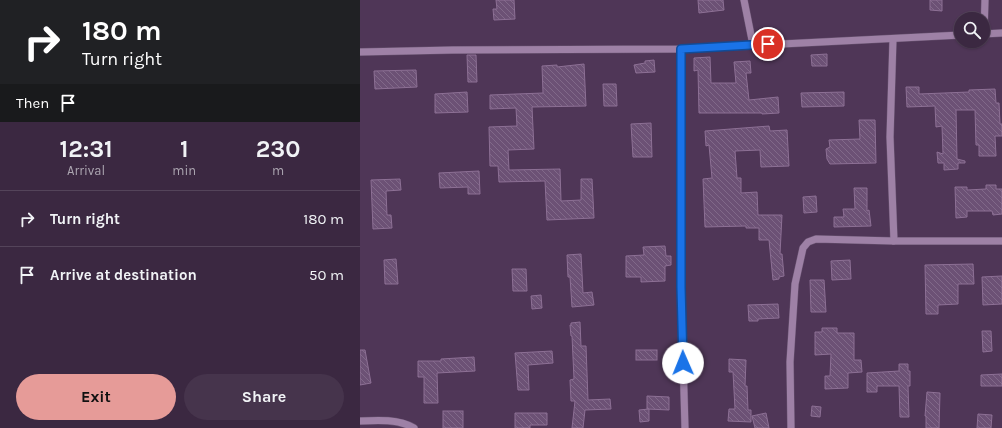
<!DOCTYPE html>
<html lang="en">
<head>
<meta charset="utf-8">
<style>
  body { margin:0; font-family:Karla,sans-serif; background:#46344c; color:#f1f3f6; height:100vh; display:flex; flex-direction:column; font-size:15px; white-space:nowrap }
  * { box-sizing:border-box; margin:0 }
  p { font-size:13px; color:#aca6b1 }
  .icon { flex:none; width:22px; height:22px; fill:none; stroke:currentColor; stroke-width:2; stroke-linecap:round; stroke-linejoin:round }
  .map { position:relative; flex:1; overflow:hidden }
  .panel { display:flex; flex-direction:column; background:#3b2841; width:360px }
  .panel>* { flex:none }
  .top-card { background:#202124; color:#fff; overflow:hidden }
  .buttons { position:absolute; left:594px; top:12px; display:grid; gap:8px }
  .buttons a { display:grid; place-items:center; width:36px; height:36px; border-radius:50%; background:#3b2841; box-shadow:0 1px 3px #0004,0 0 0 1px #54445a; font-size:20px }
  .pin { position:absolute; display:grid; place-items:center; width:34px; height:34px; color:#fff; margin:-17px; border:2px solid #fff; border-radius:50%; box-shadow:0 1px 4px #0007 }
  .me { position:absolute; width:44px; margin:-22px; rotate:359deg; stroke-linejoin:round; filter:drop-shadow(0 0 3px #0008) }
  .turn { display:flex; align-items:center; gap:14px; height:84px; padding:0 16px; font-size:18px }
  .turn .icon { width:52px; height:52px; stroke-width:2.5 }
  .turn b { display:block; font-size:28px; line-height:34px }
  .then { display:flex; align-items:center; height:38px; padding:0 16px; background:#0003; gap:8px; font-size:15px }
  .eta { display:flex; justify-content:space-evenly; align-items:center; height:68px; text-align:center }
  .eta b { font-size:24px; font-weight:700; line-height:28px }
  .primary-button { display:flex; gap:8px; margin-top:auto; padding:8px 16px }
  .primary-button a { flex:1; height:46px; border-radius:24px; background:#e69b98; color:#111; font-size:16px; font-weight:700; line-height:46px; text-align:center }
  .primary-button a+a { background:#46344c; color:#f1f3f6 }
  ul { padding:0; list-style:none }
  li { display:flex; align-items:center; gap:12px; height:56px; padding:0 16px; border-top:1px solid #54445a }
  li div { flex:1 }
  li b { display:block; font-size:15px }
  li em { font-style:normal }
  main { display:flex; flex:1; min-height:0 }
  .map>svg:first-child { display:block }
  .building { fill:url(#building-back-hatch); stroke:#8d7095 }
  .lines { fill:none; stroke-linecap:round; stroke-linejoin:round }
  .minor-casing { stroke:#685370; stroke-width:8 }
  .minor { stroke:#9e81a6; stroke-width:7 }
  .route-casing { stroke:#114b97; stroke-width:10 }
  .route { stroke:#1a73e8; stroke-width:7 }
</style>
</head>
<body>
<main>
<section class="panel">
<div class="top-card">
<div class="turn"><svg class="icon" aria-label="right" viewBox="0 0 24 24"><path d="M7 20v-9h11M14 6l5 5-5 5"/></svg><div><b>180 m</b>Turn right</div></div>
<div class="then">Then<svg class="icon" aria-label="arrive" viewBox="0 0 24 24"><path d="M6 21V4h12l-3 4 3 4H6"/></svg></div>
</div>
<div class="eta">
<div><b>12:31</b><p>Arrival</p></div>
<div><b>1</b><p>min</p></div>
<div><b>230</b><p>m</p></div>
</div>
<ul>
<li><svg class="icon" aria-label="right" viewBox="0 0 24 24"><path d="M7 20v-9h11M14 6l5 5-5 5"/></svg><div><b>Turn right</b></div><em>180 m</em></li>
<li><svg class="icon" aria-label="arrive" viewBox="0 0 24 24"><path d="M6 21V4h12l-3 4 3 4H6"/></svg><div><b>Arrive at destination</b></div><em>50 m</em></li>
</ul>
<div class="primary-button"><a>Exit</a><a>Share</a></div>
</section>
<div class="map">
<svg width="642" height="428" viewBox="0 0 642 428">
  <defs>
    <pattern id="building-back-hatch" width="6" height="6" patternUnits="userSpaceOnUse"><rect width="6" height="6" fill="#6c5175"/><path d="M-1 5l2 2M0 0l6 6M5-1l2 2" fill="none" stroke="#816989"/></pattern>
  </defs>
  <rect width="100%" height="100%" fill="#4f3657"/>
  <g class="building">
    <path d="M 136,0 L 154,0 L 155,19 L 134,20 L 133,9 L 137,9 Z"/>
    <path d="M 338,0 L 363,0 L 364,10 L 339,13 Z"/>
    <path d="M 570,0 L 582,0 L 582,11 L 570,10 Z"/>
    <path d="M 467,54 L 467,66 L 452,66 L 451,55 Z"/>
    <path d="M 107,55 L 116,55 L 117,82 L 108,82 Z"/>
    <path d="M 350,57 L 351,83 L 376,83 L 374,62 L 390,61 L 391,73 L 386,73 L 389,100 L 418,97 L 419,113 L 402,114 L 402,113 L 339,113 L 338,70 L 334,71 L 334,58 Z"/>
    <path d="M 294,60 L 295,72 L 276,73 L 274,65 L 285,63 L 285,61 Z"/>
    <path d="M 224,64 L 226,106 L 172,107 L 174,149 L 148,150 L 149,170 L 200,169 L 201,201 L 221,200 L 221,179 L 232,179 L 234,218 L 187,220 L 185,181 L 139,182 L 138,166 L 130,166 L 129,127 L 157,126 L 156,108 L 130,109 L 130,95 L 183,93 L 182,66 L 197,65 L 197,67 Z"/>
    <path d="M 56,70 L 57,87 L 15,89 L 14,71 Z"/>
    <path d="M 243,84 L 256,84 L 257,106 L 244,106 Z"/>
    <path d="M 546,87 L 559,87 L 559,94 L 609,92 L 609,90 L 635,89 L 636,103 L 639,103 L 640,124 L 642,124 L 642,136 L 635,136 L 636,156 L 619,156 L 619,145 L 616,145 L 615,110 L 596,110 L 597,159 L 605,161 L 605,163 L 598,163 L 598,169 L 584,170 L 584,163 L 578,163 L 577,152 L 583,154 L 582,126 L 576,127 L 575,106 L 547,107 Z"/>
    <path d="M 107,92 L 108,112 L 75,113 L 75,94 Z"/>
    <path d="M 484,92 L 484,106 L 442,107 L 441,93 Z"/>
    <path d="M 499,120 L 515,120 L 516,163 L 470,164 L 467,159 L 466,149 L 470,147 L 469,140 L 500,139 Z"/>
    <path d="M 291,123 L 292,157 L 273,157 L 271,124 Z"/>
    <path d="M 409,126 L 410,131 L 427,130 L 429,166 L 401,167 L 400,150 L 375,151 L 377,178 L 381,178 L 381,193 L 397,192 L 398,215 L 422,215 L 420,254 L 422,254 L 424,276 L 419,277 L 419,279 L 413,280 L 409,240 L 399,240 L 399,228 L 386,228 L 386,226 L 345,227 L 343,179 L 352,178 L 349,145 L 346,146 L 345,131 Z"/>
    <path d="M 119,171 L 120,194 L 108,194 L 108,187 L 80,188 L 79,173 Z"/>
    <path d="M 40,179 L 41,190 L 26,191 L 27,215 L 31,215 L 32,228 L 13,229 L 11,180 Z"/>
    <path d="M 626,185 L 636,185 L 636,189 L 642,189 L 642,214 L 633,215 L 632,211 L 607,211 L 607,217 L 596,218 L 595,187 L 607,187 L 607,190 L 626,189 Z"/>
    <path d="M 494,188 L 507,188 L 507,211 L 509,210 L 511,226 L 474,227 L 474,217 L 484,217 L 483,209 L 495,209 Z"/>
    <path d="M 456,196 L 457,212 L 444,213 L 443,197 Z"/>
    <path d="M 305,246 L 306,256 L 311,256 L 311,265 L 305,266 L 305,281 L 281,282 L 281,277 L 266,277 L 266,256 L 284,255 L 283,247 Z"/>
    <path d="M 221,254 L 223,293 L 232,292 L 234,305 L 212,307 L 210,277 L 208,277 L 207,255 Z"/>
    <path d="M 36,259 L 38,284 L 25,284 L 24,260 Z"/>
    <path d="M 490,260 L 491,279 L 472,280 L 471,261 Z"/>
    <path d="M 613,264 L 614,284 L 598,284 L 598,304 L 578,305 L 578,314 L 566,314 L 565,265 Z"/>
    <path d="M 152,269 L 166,269 L 167,291 L 153,291 Z"/>
    <path d="M 642,276 L 642,304 L 623,305 L 622,277 Z"/>
    <path d="M 450,280 L 464,280 L 466,312 L 451,312 Z"/>
    <path d="M 181,295 L 182,308 L 172,309 L 171,296 Z"/>
    <path d="M 418,304 L 419,318 L 398,319 L 398,321 L 389,321 L 388,305 Z"/>
    <path d="M 220,322 L 221,346 L 226,346 L 228,400 L 250,399 L 251,409 L 225,410 L 223,428 L 212,428 L 215,401 L 211,401 L 210,380 L 214,379 L 212,336 L 211,336 L 210,325 L 211,325 L 211,323 Z"/>
    <path d="M 462,328 L 477,328 L 477,333 L 494,333 L 494,360 L 501,360 L 502,372 L 488,373 L 488,388 L 465,389 L 465,376 L 470,376 L 471,354 L 455,355 L 455,332 L 462,332 Z"/>
    <path d="M 622,331 L 631,331 L 632,351 L 623,352 Z"/>
    <path d="M 0,350 L 5,350 L 11,383 L 0,385 Z"/>
    <rect x="276" y="350" width="21" height="10"/>
    <path d="M 192,351 L 193,363 L 168,365 L 169,390 L 158,390 L 155,353 Z"/>
    <path d="M 114,357 L 115,371 L 77,373 L 78,403 L 64,403 L 64,377 L 58,377 L 58,361 L 81,361 L 81,359 Z"/>
    <path d="M 369,359 L 386,360 L 385,386 L 387,386 L 388,410 L 391,410 L 391,422 L 368,421 L 369,409 L 375,409 L 373,372 L 369,372 Z"/>
    <path d="M 539,364 L 548,364 L 548,371 L 550,371 L 550,386 L 548,386 L 549,417 L 540,417 L 539,386 L 517,386 L 517,392 L 507,392 L 507,373 L 539,371 Z"/>
    <path d="M 642,374 L 642,386 L 621,386 L 621,375 Z"/>
    <path d="M 567,392 L 580,393 L 579,428 L 566,428 L 566,416 L 565,416 Z"/>
    <path d="M 287,396 L 309,397 L 309,410 L 287,409 Z"/>
    <path d="M 452,406 L 461,407 L 460,417 L 451,416 Z"/>
    <path d="M 289,409 L 289,421 L 280,422 L 279,410 Z"/>
    <rect x="83" y="411" width="20" height="17"/>
    <path d="M 155,413 L 187,413 L 187,425 L 170,425 L 170,428 L 155,428 Z"/>
    <path d="M 406,413 L 409,428 L 395,428 L 392,416 Z"/>
    <path d="M 618,414 L 632,415 L 631,428 L 617,428 Z"/>
  </g>
  <g class="lines">
    <defs>
      <g id="minor">
        <path d="M 384,0 L 393,45"/>
        <path d="M 623,34 L 642,33"/>
        <path d="M 624,34 L 625,0"/>
        <path d="M 533,39 L 530,137 L 534,241"/>
        <path d="M 321,49 L 321,287 L 325,428"/>
        <path d="M 0,52 L 93,50 L 321,49 L 601,35"/>
        <path d="M 0,421 C 18,420 39,419 54,428"/>
        <path d="M 431,428 L 430,362 L 435,284 L 443,248 L 448,242 L 456,239 L 534,241 L 642,241"/>
      </g>
    </defs>
    <use href="#minor" class="minor-casing"/>
    <use href="#minor" class="minor"/>
  </g>
  <g class="lines">
    <defs>
      <path id="route" d="M 323,363 L 321,287 L 321,49 L 408,44"/>
    </defs>
    <use href="#route" class="route-casing"/>
    <use href="#route" class="route"/>
  </g>
</svg>
<div class="buttons">
<a><svg class="icon" aria-label="search" viewBox="0 0 24 24"><circle cx="10" cy="10" r="6"/><path d="M15 15l6 6"/></svg></a>
</div>
<div class="pin" style="left:408px;top:44px;background:#d93025"><svg class="icon" aria-label="arrive" viewBox="0 0 24 24"><path d="M6 21V4h12l-3 4 3 4H6"/></svg></div>
<svg class="me" style="left:323px;top:363px" viewBox="-20 -20 40 40"><circle r="19" fill="#fff"/><path d="M0-13L10 11 0 6-10 11z" fill="#1a73e8"/></svg>
</div>
</main>
</body>
</html>
